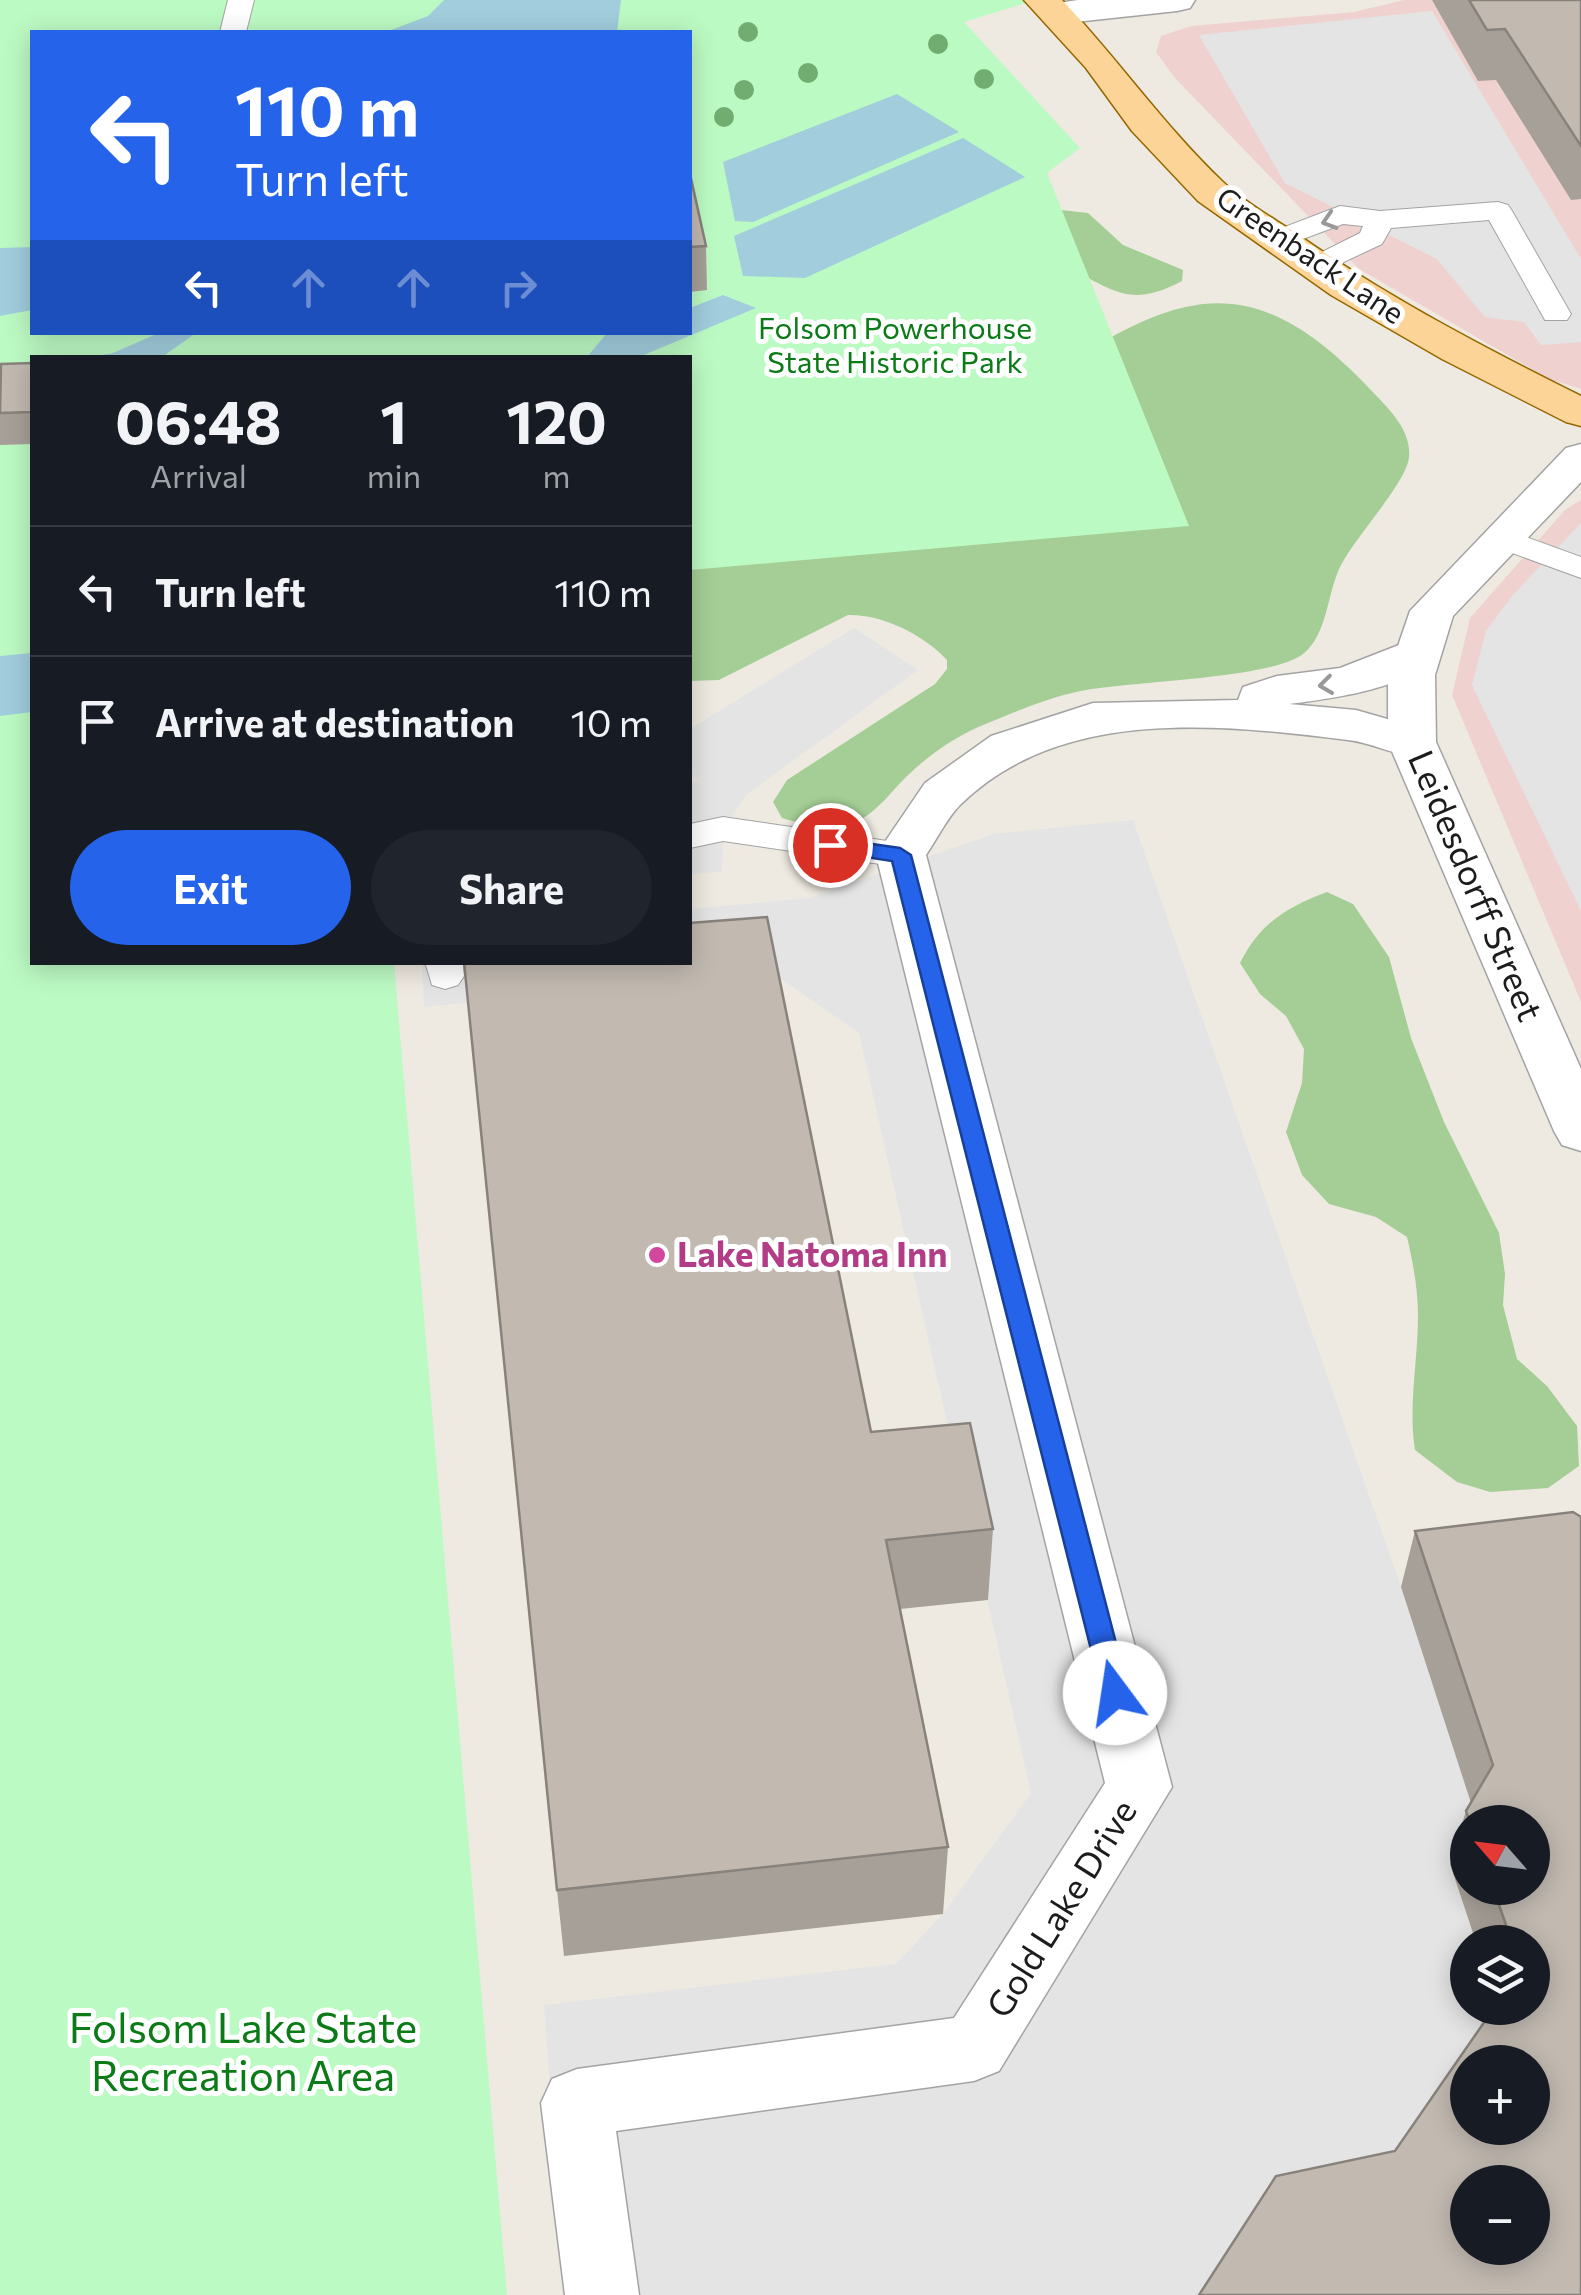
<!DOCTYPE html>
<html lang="en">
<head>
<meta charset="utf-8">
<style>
  body { margin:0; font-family:Commissioner,sans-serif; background:#20242c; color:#f1f3f6; height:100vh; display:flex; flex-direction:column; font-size:38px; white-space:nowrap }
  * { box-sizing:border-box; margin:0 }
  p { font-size:32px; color:#9ea1a6 }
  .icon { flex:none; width:55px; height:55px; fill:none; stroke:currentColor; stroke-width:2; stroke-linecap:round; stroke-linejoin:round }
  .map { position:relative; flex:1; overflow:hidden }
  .drawer { position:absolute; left:30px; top:355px; width:662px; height:610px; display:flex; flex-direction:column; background:#171b24; border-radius:0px; box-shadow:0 5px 25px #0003 }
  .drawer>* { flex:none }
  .hud { position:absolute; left:30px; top:30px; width:662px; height:305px; border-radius:0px; box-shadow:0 5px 25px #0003; background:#2563eb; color:#fff; overflow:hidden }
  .needle { width:65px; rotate:298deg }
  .fabs { position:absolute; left:1450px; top:1805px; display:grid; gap:20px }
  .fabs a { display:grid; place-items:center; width:100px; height:100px; border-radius:50%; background:#171b24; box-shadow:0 5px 25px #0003; font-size:50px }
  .pin { position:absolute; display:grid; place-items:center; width:85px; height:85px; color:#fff; margin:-42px; border:5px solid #fff; border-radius:50%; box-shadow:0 2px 10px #0007 }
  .me { position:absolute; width:110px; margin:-55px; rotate:346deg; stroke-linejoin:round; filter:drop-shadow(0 0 8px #0008) }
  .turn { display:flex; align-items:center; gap:35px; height:210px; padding:0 40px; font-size:45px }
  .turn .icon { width:130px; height:130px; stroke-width:2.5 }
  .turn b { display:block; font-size:70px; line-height:85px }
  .lanes { display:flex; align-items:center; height:95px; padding:0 40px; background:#0003; justify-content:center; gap:50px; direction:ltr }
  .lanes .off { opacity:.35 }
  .eta { display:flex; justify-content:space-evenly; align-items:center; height:170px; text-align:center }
  .eta b { font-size:60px; font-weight:700; line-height:70px }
  .action { display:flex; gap:20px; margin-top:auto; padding:20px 40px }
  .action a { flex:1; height:115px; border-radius:60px; background:#2563eb; color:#fff; font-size:40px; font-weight:700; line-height:115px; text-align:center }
  .action a+a { background:#20242c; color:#f1f3f6 }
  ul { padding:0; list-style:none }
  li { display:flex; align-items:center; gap:30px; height:130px; padding:0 40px; border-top:2px solid #363941 }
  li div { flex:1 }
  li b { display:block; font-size:38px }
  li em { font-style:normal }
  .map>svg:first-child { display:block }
  .commercial { fill:#efd2d0 }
  .forest { fill:#a4ce95 }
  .park { fill:#bcfac3; fill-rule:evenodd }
  .parking { fill:#e4e4e4 }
  .water { fill:#a1cddd }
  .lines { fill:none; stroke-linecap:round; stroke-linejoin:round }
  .service-casing { stroke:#a3a3a3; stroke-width:2 }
  .minor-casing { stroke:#a3a3a3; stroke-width:3 }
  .tertiary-casing { stroke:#a3a3a3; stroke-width:3 }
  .primary-casing { stroke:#946800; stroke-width:3 }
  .service { fill:#fff; fill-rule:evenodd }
  .minor { fill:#fff; fill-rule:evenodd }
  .tertiary { fill:#fff; fill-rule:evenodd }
  .primary { fill:#fdd497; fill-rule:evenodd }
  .tree { fill:#71ad71 }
  .wall { fill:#a7a098; fill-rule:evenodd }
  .building { fill:#c2bab1; stroke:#88827c; stroke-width:2.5; fill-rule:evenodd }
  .oneway { stroke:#999 }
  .route { fill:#2563eb; stroke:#184099; stroke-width:2.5 }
  .hotel-dot { fill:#d1479c; stroke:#fff; stroke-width:4 }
  .labels { text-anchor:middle; stroke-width:10; stroke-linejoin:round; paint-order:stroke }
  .far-street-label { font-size:30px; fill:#1c1c1c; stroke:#fff }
  .far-park-label { font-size:30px; fill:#0a7b16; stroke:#fff }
  .street-label { font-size:35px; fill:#1c1c1c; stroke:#fff }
  .hotel-label { font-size:35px; font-weight:bold; fill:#b23c85; stroke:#fff; text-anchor:start }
  .near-park-label { font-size:42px; fill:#0a7b16; stroke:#fff }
</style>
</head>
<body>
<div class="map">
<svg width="1581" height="2295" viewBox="0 0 1581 2295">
  <rect width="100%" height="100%" fill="#eeeae1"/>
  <g class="commercial">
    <path d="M 1404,0 L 1581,0 L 1581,389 L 1549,379 L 1359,269 L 1175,78 L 1156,52 L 1161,36 L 1191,26 L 1354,12 Z"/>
    <path d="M 1581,500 L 1581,1002 L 1452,695 L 1470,618 L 1565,510 Z"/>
  </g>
  <g class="forest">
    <path d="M 1043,208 L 1088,213 L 1123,245 L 1183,270 L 1182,281 C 1133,307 1116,293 1070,268 L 1064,366 C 1188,285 1259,273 1368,387 C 1386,406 1412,429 1409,457 C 1407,482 1356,536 1341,565 C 1327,592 1328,634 1303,654 C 1270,679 1131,681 1081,691 C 1050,697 1017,711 988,723 C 957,735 930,754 906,777 C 891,792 876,813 856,822 C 831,833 806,825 782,818 L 773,802 L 787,780 L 935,684 L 947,669 L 947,660 C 924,635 882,614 848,615 L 719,680 L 690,681 L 690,562 Z"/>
    <path d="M 1327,892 L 1353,904 L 1389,957 L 1411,1038 L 1444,1122 L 1499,1233 L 1505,1274 L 1503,1305 L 1517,1359 L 1547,1386 L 1577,1426 L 1579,1466 L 1548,1488 L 1490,1492 L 1457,1482 L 1415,1450 C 1408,1405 1418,1361 1418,1316 C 1418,1289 1413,1263 1407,1237 L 1376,1217 L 1329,1204 L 1302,1175 L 1286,1132 L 1302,1083 L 1304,1049 L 1286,1016 L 1260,994 L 1240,963 C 1260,923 1287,907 1327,892 Z"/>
  </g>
  <path class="park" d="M 0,0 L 1036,0 L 964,22 L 1080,148 L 1047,173 L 1189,526 L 690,570 L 690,358 L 32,358 L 32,962 L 394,963 L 507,2295 L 0,2295 ZM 32,32 L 690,32 L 690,332 L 32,332 Z"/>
  <g class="parking">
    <path d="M 1432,11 L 1581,259 L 1581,342 L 1541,345 L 1524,322 L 1485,317 L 1437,259 L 1285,183 L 1199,35 Z"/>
    <path d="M 1581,523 L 1581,911 L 1472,685 L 1486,631 L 1513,595 Z"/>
    <path d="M 854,628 L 918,670 L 746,795 L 723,829 L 722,871 L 690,875 L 690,782 L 699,781 L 690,774 L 690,729 Z"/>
    <path d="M 1133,820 L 1401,1587 L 1476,1819 L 1468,1822 L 1450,1864 L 1476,1942 L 1468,1942 L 1468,2008 L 1498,2008 L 1468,2062 L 1379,2200 L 1217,2295 L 566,2295 L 544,2005 L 896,1964 L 943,1914 L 1031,1793 L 859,1033 L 773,973 L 424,1007 L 422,963 L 690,962 L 690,909 L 809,898 L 994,834 Z"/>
  </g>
  <g class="water">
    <path d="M 444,0 L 621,0 L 617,32 L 386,32 L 428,16 Z"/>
    <path d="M 897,94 L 959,132 L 753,222 L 735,221 L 723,162 Z"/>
    <path d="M 963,138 L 1025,177 L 805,278 L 743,276 L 734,236 Z"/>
    <path d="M 32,247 L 32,310 L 0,316 L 0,248 Z"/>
    <path d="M 723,295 L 756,308 L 639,357 L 587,357 L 607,333 L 690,332 L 690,308 Z"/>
    <path d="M 161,332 L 196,333 L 162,357 L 92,357 L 113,353 Z"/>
    <path d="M 32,653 L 32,712 L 0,716 L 0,656 Z"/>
  </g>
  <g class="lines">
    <defs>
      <g id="service">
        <path d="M 228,0 L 254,0 L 246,32 L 220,32 Z"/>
        <path d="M 1498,202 L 1508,205 L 1512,211 L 1571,314 L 1567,320 L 1545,320 L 1489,220 L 1391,228 L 1382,244 L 1316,275 L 1306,272 L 1301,266 L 1306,260 L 1360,233 L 1363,226 L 1343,224 L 1279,248 L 1269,245 L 1265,239 L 1269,233 L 1340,206 L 1380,211 Z"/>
        <path d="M 1501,528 L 1581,557 L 1581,578 L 1490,545 L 1485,538 L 1490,531 Z"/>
        <path d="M 723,817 L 901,843 L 914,846 L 919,855 L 914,864 L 901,867 L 723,841 L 690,848 L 690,824 Z"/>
        <path d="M 425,962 L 463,962 L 464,976 L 458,985 L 445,989 L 432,985 Z"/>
      </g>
      <g id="minor">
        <path d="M 1078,0 L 1195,0 L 1190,8 L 1177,11 L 1057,24 L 1044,21 L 1039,13 L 1044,5 Z"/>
        <path d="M 1417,638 L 1433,642 L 1440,652 C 1416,688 1329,699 1289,704 L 1356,710 L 1429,731 L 1436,742 L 1429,753 C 1400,761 1377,743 1348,740 C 1220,724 1060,706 960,805 C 947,818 937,839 926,855 L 1172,1787 L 999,2071 L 974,2081 L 616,2131 L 639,2295 L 565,2295 L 541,2103 L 552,2079 L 577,2069 L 954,2018 L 1105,1783 L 876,855 L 925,783 L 991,736 L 1093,703 L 1238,700 L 1243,687 L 1277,676 L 1340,668 Z"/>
      </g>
      <path id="tertiary" d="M 1581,444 L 1581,482 L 1453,616 L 1435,675 L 1436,742 L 1581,1069 L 1581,1151 L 1562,1145 L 1554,1131 L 1388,742 L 1388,675 L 1410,611 L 1566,448 Z"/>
      <path id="primary" d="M 1024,0 L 1062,0 C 1118,59 1164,126 1223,182 C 1244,202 1273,218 1297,234 C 1387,297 1483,347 1581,396 L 1581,426 L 1566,422 L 1442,359 L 1331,295 L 1198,201 L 1132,131 L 1086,68 Z"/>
    </defs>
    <use href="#service" class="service-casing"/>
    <use href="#minor" class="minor-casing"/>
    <use href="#tertiary" class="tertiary-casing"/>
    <use href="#primary" class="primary-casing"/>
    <use href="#service" class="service"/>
    <use href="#minor" class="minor"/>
    <use href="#tertiary" class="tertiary"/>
    <use href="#primary" class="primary"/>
  </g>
  <g class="tree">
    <circle cx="748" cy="32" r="10"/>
    <circle cx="938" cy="44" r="10"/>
    <circle cx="808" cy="73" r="10"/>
    <circle cx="984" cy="79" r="10"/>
    <circle cx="744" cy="90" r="10"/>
    <circle cx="724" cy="117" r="10"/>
  </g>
  <g class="wall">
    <path d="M 1432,0 L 1581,0 L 1581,199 L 1571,200 L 1496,80 L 1478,81 Z"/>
    <path d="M 690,174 L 706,246 L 707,290 L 690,292 Z"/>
    <path d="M 32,363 L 32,444 L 0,445 L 0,367 Z"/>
    <path d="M 871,1432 L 993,1529 L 988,1600 L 900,1609 L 948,1847 L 943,1914 L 564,1956 L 557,1890 Z"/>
    <path d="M 1581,1517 L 1581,2295 L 1395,2151 L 1532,2008 L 1532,1942 L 1476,1942 L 1450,1864 L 1466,1811 L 1471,1803 L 1401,1587 L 1415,1531 ZM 1468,1822 L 1532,1822 L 1532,1888 L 1468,1888 Z"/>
  </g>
  <g class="building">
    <path d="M 1469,0 L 1581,0 L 1581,146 L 1505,29 L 1487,30 Z"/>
    <path d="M 690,174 L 706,246 L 690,247 Z"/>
    <path d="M 32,363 L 32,412 L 0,413 L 1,364 Z"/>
    <path d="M 767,917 L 871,1432 L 970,1423 L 993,1529 L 886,1540 L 948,1847 L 557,1890 L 464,962 L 690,962 L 690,923 Z"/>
    <path d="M 1573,1512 L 1581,1517 L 1581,2295 L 1199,2295 L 1276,2176 L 1395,2151 L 1494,2008 L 1532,2008 L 1532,1942 L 1512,1942 L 1493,1888 L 1532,1888 L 1532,1822 L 1470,1822 L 1466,1811 L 1493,1765 L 1415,1531 ZM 1468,2062 L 1532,2062 L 1532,2128 L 1468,2128 ZM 1468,2182 L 1532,2182 L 1532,2248 L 1468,2248 Z"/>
  </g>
  <defs><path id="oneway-chevron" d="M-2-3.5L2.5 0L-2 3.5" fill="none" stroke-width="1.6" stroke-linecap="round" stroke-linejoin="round" transform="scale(2.5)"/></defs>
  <g class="oneway">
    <use href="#oneway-chevron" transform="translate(1329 221) rotate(163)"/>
    <use href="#oneway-chevron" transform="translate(1326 685) rotate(173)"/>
  </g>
  <path class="route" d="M 830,838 L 900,848 L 911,855 L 1129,1693 L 1125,1701 L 1115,1704 L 1106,1701 L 1102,1693 L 892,861 L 822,850 L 819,845 L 822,840 Z"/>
  <circle class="hotel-dot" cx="657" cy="1255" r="10"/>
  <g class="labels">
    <g class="far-street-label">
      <text transform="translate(1310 256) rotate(34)" y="10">Greenback Lane</text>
    </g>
    <g class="far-park-label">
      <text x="895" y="339">Folsom Powerhouse<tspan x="895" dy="34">State Historic Park</tspan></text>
    </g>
    <g class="street-label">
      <text transform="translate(1475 886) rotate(67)" y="12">Leidesdorff Street</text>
      <text transform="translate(1062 1909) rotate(-58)" y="12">Gold Lake Drive</text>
    </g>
    <g class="hotel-label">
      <text x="677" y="1267">Lake Natoma Inn</text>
    </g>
    <g class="near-park-label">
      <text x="243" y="2043">Folsom Lake State<tspan x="243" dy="48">Recreation Area</tspan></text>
    </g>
  </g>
</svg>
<div class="fabs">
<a><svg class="needle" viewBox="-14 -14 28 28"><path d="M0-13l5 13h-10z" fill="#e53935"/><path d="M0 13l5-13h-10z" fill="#9ea1a6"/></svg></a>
<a><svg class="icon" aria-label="layers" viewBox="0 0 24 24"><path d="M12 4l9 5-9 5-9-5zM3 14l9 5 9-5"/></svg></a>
<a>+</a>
<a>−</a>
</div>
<div class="pin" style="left:830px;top:845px;background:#d93025"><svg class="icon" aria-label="arrive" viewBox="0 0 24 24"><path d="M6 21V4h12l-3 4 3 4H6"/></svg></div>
<svg class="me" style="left:1115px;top:1693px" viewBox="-20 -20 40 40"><circle r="19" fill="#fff"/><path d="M0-13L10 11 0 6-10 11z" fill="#2563eb"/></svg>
<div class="hud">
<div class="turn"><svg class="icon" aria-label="left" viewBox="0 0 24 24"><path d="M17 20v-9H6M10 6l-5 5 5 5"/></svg><div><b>110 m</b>Turn left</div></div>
<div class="lanes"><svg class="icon" aria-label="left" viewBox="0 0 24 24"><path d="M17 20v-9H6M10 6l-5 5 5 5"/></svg><svg class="icon off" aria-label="ahead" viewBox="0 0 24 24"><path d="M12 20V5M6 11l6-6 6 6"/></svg><svg class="icon off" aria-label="ahead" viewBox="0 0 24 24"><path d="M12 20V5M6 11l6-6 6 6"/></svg><svg class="icon off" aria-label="right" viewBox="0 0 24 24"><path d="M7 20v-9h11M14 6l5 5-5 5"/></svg></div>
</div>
<section class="drawer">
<div class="eta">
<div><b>06:48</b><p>Arrival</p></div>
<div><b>1</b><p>min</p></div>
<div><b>120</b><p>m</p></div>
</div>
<ul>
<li><svg class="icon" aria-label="left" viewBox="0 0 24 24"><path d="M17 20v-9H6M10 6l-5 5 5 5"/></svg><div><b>Turn left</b></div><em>110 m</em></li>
<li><svg class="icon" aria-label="arrive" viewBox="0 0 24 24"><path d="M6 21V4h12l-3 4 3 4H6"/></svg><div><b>Arrive at destination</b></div><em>10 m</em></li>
</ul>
<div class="action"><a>Exit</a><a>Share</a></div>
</section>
</div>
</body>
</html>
